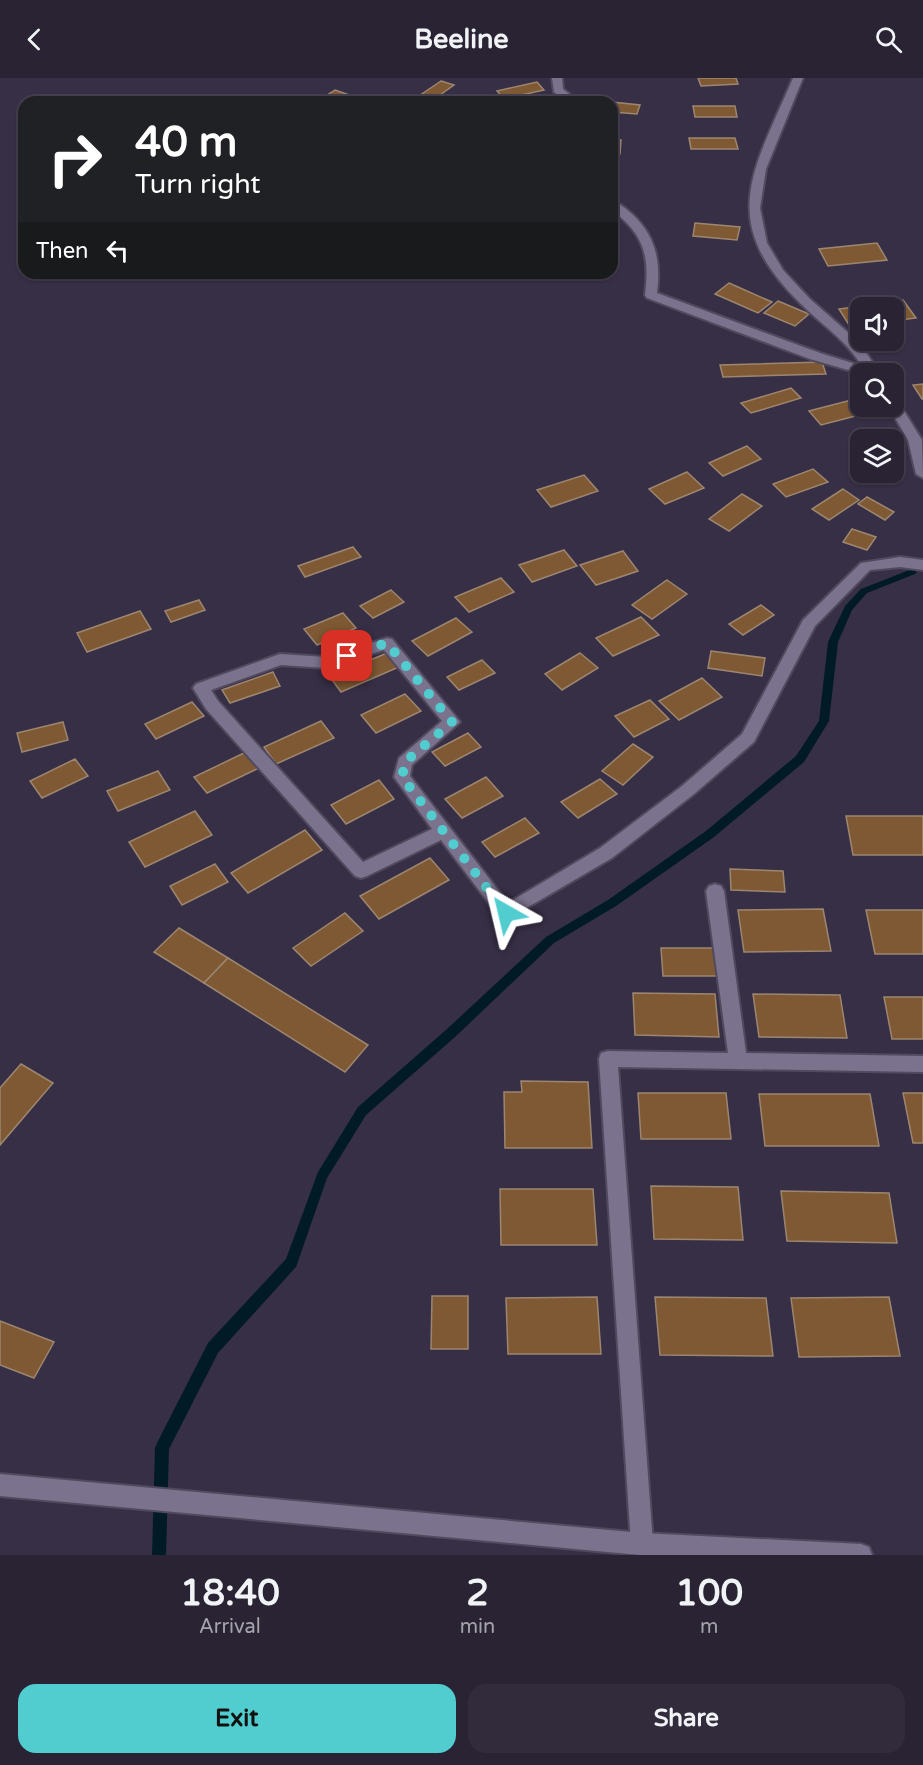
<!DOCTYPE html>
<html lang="en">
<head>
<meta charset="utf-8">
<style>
  body { margin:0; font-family:"Varela Round",sans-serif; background:#312b3c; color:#f1f3f6; height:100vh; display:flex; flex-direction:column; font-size:22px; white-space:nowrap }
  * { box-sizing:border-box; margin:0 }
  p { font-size:20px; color:#a5a4ac }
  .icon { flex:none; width:33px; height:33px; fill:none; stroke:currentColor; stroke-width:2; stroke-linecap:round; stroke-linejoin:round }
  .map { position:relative; height:1477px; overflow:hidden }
  .sheet { display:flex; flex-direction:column; background:#292334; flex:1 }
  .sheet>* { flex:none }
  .banner { position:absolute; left:18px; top:18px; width:600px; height:183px; border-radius:18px; box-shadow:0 2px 4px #0004,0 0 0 2px #45404f; background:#202124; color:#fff; overflow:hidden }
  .fabs { position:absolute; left:850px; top:219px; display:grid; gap:12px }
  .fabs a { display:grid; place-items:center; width:54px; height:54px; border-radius:12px; background:#292334; box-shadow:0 2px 4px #0004,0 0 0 2px #45404f; font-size:30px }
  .pin { position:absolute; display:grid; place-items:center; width:51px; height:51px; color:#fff; margin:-26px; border-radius:12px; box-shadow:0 3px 9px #0006 }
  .me { position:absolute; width:66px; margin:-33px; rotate:323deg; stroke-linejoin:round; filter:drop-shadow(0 0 4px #0008) }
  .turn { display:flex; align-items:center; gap:21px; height:126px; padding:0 18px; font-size:27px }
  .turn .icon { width:78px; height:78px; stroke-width:2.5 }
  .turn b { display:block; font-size:42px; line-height:51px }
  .then { display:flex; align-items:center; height:57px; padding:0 18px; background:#0003; gap:12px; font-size:22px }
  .eta { display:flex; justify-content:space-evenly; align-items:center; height:102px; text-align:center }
  .eta b { font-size:36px; font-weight:700; line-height:42px }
  .action { display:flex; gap:12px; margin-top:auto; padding:12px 18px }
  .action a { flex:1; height:69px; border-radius:18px; background:#52cdcf; color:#111; font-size:24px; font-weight:700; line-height:69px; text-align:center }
  .action a+a { background:#312b3c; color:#f1f3f6 }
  header { display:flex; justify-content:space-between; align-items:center; height:78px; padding:0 18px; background:#292334; font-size:27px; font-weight:700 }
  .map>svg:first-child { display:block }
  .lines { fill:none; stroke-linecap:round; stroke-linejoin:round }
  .stream { fill:#001b26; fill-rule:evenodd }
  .building { fill:#7e5933; stroke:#9d8670; stroke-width:1.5 }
  .minor-casing { stroke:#514a5e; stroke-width:4 }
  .tertiary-casing { stroke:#514a5e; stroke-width:4 }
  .minor { fill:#7b738d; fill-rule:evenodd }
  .tertiary { fill:#7b738d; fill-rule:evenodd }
  .route { stroke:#52cdcf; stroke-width:10; stroke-dasharray:0 18 }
</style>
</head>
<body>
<header><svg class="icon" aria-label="back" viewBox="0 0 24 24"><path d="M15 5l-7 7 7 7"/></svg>Beeline<svg class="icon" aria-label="search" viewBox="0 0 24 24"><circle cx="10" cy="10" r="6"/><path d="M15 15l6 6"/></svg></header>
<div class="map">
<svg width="923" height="1477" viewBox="0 0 923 1477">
  <rect width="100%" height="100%" fill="#372f46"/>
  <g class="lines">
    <path class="stream" d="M 912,491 L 915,492 L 917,494 L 915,496 L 867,515 L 852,532 L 838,564 L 829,643 L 804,684 L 714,759 L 616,828 L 554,865 L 455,959 L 366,1037 L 327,1100 L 296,1189 L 218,1275 L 169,1371 L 166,1477 L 152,1477 L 155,1370 L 157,1365 L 208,1265 L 286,1181 L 318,1094 L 358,1029 L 447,951 L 546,859 L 608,822 L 706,753 L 796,678 L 819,643 L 828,564 L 845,528 L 861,511 Z"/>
  </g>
  <g class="building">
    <path d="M 698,0 L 736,0 L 738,6 L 701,8 Z"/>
    <path d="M 441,3 L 454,7 L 430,24 L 410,24 Z"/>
    <path d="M 537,4 L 544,12 L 504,21 L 497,13 Z"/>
    <path d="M 335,12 L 352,18 L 343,24 L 316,24 Z"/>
    <path d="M 612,24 L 640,27 L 637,36 L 612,34 Z"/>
    <path d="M 693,28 L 735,28 L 737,39 L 695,39 Z"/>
    <path d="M 689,60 L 735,60 L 738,71 L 691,71 Z"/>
    <path d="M 612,61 L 621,62 L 620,76 L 612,75 Z"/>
    <path d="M 695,145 L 740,149 L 737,162 L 693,158 Z"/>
    <path d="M 877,165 L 887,182 L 828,188 L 819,171 Z"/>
    <path d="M 729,205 L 772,224 L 758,235 L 715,216 Z"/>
    <path d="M 903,222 L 916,240 L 894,243 L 894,230 L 861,230 L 861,248 L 851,250 L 839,231 Z"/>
    <path d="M 778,223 L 809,236 L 795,248 L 764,235 Z"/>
    <path d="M 822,284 L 826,296 L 723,299 L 720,287 Z"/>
    <path d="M 923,306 L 923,321 L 922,321 L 913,307 Z"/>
    <path d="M 791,310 L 801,320 L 751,335 L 741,325 Z"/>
    <path d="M 855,321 L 867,335 L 821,347 L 809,333 Z"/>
    <path d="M 747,368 L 761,381 L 723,398 L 709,385 Z"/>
    <path d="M 813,391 L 828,404 L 786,419 L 773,406 Z"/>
    <path d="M 687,394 L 704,410 L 665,426 L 649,411 Z"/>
    <path d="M 584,397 L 598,413 L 551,429 L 537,412 Z"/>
    <path d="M 843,411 L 859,422 L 829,442 L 812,431 Z"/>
    <path d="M 742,416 L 762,428 L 729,453 L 709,441 Z"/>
    <path d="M 867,419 L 894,434 L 885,442 L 858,426 Z"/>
    <path d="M 852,451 L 876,459 L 867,472 L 843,464 Z"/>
    <path d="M 353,469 L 361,479 L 305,499 L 298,488 Z"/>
    <path d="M 564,472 L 577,488 L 532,504 L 519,487 Z"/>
    <path d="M 623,473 L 638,493 L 596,507 L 580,487 Z"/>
    <path d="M 501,500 L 514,514 L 469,534 L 455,519 Z"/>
    <path d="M 667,502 L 687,516 L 652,541 L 632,527 Z"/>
    <path d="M 391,512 L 404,524 L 373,540 L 360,528 Z"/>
    <path d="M 199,522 L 205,532 L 171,544 L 165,533 Z"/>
    <path d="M 761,527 L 774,537 L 743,557 L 729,546 Z"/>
    <path d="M 140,533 L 151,551 L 87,574 L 77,555 Z"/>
    <path d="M 343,535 L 356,550 L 317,567 L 304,551 Z"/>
    <path d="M 641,539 L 659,557 L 613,578 L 596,560 Z"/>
    <path d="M 456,540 L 472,554 L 428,578 L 412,563 Z"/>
    <path d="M 711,573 L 765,580 L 762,598 L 708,590 Z"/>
    <path d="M 387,575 L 399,589 L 341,614 L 330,599 Z"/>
    <path d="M 580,575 L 598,590 L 562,612 L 545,596 Z"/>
    <path d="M 482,582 L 495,595 L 459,612 L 447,599 Z"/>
    <path d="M 273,594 L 280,608 L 230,625 L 222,612 Z"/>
    <path d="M 702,600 L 722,619 L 679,642 L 659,623 Z"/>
    <path d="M 405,616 L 421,633 L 376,655 L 361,637 Z"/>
    <path d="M 650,622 L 669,641 L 634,659 L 615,638 Z"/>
    <path d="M 192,624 L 204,638 L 156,661 L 145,646 Z"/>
    <path d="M 321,643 L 334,660 L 276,686 L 264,669 Z"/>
    <path d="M 63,644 L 68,662 L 22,674 L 17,655 Z"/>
    <path d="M 468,655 L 481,669 L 445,688 L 432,674 Z"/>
    <path d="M 633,666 L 653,679 L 623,707 L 602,693 Z"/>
    <path d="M 246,674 L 259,690 L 207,715 L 194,699 Z"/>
    <path d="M 75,681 L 88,698 L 42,720 L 30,703 Z"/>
    <path d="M 158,693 L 170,712 L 118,733 L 107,713 Z"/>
    <path d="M 486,699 L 503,718 L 462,740 L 445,721 Z"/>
    <path d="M 600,701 L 617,716 L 578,740 L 561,724 Z"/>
    <path d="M 379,702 L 394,721 L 346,746 L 331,727 Z"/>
    <path d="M 195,733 L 212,757 L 145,789 L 129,764 Z"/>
    <path d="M 846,738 L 923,738 L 923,777 L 853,777 Z"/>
    <path d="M 525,740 L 539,755 L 495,779 L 482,764 Z"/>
    <path d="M 305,752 L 322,772 L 248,815 L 231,795 Z"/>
    <path d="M 430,780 L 449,802 L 379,841 L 360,818 Z"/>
    <path d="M 215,786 L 228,804 L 182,827 L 170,808 Z"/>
    <path d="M 730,791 L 783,793 L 785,814 L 731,812 Z"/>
    <path d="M 823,831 L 831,873 L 744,874 L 738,832 Z"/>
    <path d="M 866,832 L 923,832 L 923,876 L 875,876 Z"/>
    <path d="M 345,835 L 363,853 L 311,888 L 293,870 Z"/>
    <path d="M 179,850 L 228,880 L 204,905 L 154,874 Z"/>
    <path d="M 661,870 L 724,870 L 727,898 L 663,898 Z"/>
    <path d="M 228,880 L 368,967 L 345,994 L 204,905 Z"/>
    <path d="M 633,915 L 715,916 L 719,959 L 635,957 Z"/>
    <path d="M 753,916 L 840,917 L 847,960 L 759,959 Z"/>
    <path d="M 884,919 L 923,919 L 923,961 L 892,961 Z"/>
    <path d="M 21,986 L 53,1005 L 0,1067 L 0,1010 Z"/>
    <path d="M 521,1003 L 588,1004 L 592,1070 L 505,1070 L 504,1014 L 522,1014 Z"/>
    <path d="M 638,1015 L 726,1015 L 731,1061 L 641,1061 Z"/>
    <path d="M 903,1015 L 923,1015 L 923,1065 L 913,1065 Z"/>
    <path d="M 759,1016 L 870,1016 L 879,1068 L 765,1068 Z"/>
    <path d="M 651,1108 L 738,1109 L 743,1162 L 654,1161 Z"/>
    <path d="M 500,1111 L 593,1111 L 597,1167 L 501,1167 Z"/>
    <path d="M 781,1113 L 889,1115 L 897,1165 L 787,1163 Z"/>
    <path d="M 432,1218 L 468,1218 L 468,1271 L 431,1271 Z"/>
    <path d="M 597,1219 L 601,1276 L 508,1276 L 506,1220 Z"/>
    <path d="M 655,1219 L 766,1220 L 773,1278 L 660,1277 Z"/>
    <path d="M 889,1219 L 900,1278 L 799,1279 L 791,1220 Z"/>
    <path d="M 0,1243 L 54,1264 L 34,1300 L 0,1287 Z"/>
  </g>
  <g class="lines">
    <defs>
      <g id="minor">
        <path d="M 552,0 L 562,0 L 563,11 L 579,24 L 567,24 L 554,14 Z"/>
        <path d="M 793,0 L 803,0 L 766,91 L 760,130 L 767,165 L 783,192 L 810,221 L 860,265 L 880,296 L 862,296 L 810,281 L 647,220 L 645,217 C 650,178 644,156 612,132 L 612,123 C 620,125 626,131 632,136 C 656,158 661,184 657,215 L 820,275 L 862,288 C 846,262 822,247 801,226 C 716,143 753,94 793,0 Z"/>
        <path d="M 894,324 L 899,325 L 922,362 L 923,400 L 916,396 L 908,362 L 888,328 L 894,328 Z"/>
        <path d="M 900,479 L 923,482 L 923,492 L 900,489 L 870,492 L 815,548 L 754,664 L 694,716 L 612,780 L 506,842 L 500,840 L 441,762 L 367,798 L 361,800 L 355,798 L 206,631 L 193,610 L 196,606 L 280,576 L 326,579 L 387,560 L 392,561 L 460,644 L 412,687 L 410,698 L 508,825 L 600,770 L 682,708 L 742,656 L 803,542 L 861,485 ZM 384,572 L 442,643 L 399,680 L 394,699 L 432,751 L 363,784 L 218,623 L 211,612 L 281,587 L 326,590 Z"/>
        <path d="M 715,806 L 721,808 L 724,813 L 746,975 L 923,978 L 923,994 L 618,989 L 653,1466 L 650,1474 L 641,1477 L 634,1474 L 631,1466 L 599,981 L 601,975 L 608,973 L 728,975 L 706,813 L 709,808 Z"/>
      </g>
      <path id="tertiary" d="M 0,1396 L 642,1455 L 861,1466 L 869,1469 L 872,1477 L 640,1477 L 0,1418 Z"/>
    </defs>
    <use href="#minor" class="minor-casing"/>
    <use href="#tertiary" class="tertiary-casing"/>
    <use href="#minor" class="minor"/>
    <use href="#tertiary" class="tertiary"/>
  </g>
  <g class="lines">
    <path class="route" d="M 347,578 L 387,565 L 452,644 L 405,684 L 402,699 L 506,835"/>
  </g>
</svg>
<div class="fabs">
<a><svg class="icon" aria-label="sound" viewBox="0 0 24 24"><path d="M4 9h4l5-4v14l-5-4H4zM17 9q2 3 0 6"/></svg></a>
<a><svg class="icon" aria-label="search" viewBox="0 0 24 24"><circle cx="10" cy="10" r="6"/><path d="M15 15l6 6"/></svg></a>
<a><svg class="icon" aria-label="layers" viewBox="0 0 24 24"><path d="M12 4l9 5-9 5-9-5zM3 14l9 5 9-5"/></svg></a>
</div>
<div class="pin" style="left:347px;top:578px;background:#d93025"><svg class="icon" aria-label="arrive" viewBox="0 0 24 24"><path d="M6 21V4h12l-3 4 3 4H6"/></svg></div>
<svg class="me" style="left:506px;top:835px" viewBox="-20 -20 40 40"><path d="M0-17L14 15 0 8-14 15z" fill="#52cdcf" stroke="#fff" stroke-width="4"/></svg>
<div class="banner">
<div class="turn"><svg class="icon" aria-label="right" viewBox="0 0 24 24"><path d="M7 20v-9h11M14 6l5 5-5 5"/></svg><div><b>40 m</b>Turn right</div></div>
<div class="then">Then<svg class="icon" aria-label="left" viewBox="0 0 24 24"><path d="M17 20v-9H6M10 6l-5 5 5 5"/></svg></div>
</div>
</div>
<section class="sheet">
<div class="eta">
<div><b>18:40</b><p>Arrival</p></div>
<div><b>2</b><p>min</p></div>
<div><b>100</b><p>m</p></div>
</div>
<div class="action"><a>Exit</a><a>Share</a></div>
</section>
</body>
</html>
